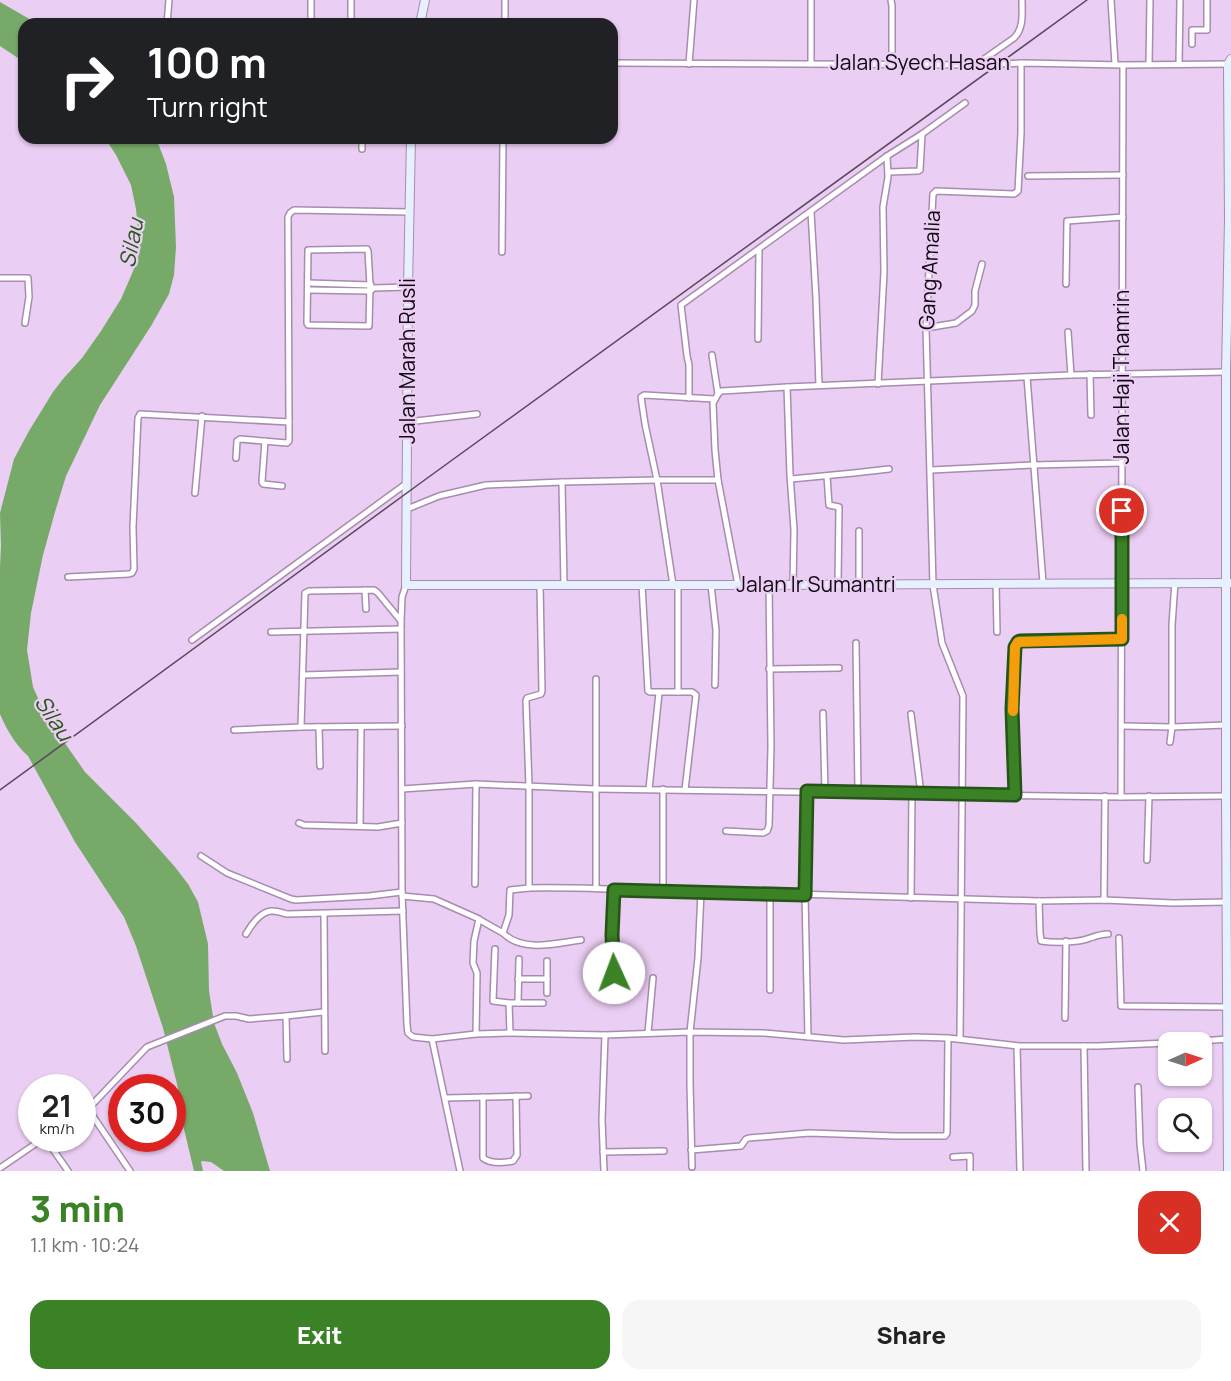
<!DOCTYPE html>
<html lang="en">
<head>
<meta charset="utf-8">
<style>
  body { margin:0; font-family:Manrope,sans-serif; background:#f6f6f6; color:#222; height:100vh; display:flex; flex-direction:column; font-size:22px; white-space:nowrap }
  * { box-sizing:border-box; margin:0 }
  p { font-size:20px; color:#767676 }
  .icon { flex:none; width:33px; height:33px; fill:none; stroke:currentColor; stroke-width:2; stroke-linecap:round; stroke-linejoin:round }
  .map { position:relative; height:1171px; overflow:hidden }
  .details { display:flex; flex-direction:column; background:#fff; flex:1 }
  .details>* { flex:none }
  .guide { position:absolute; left:18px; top:18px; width:600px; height:126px; border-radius:18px; box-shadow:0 2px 4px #0004; background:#202124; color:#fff; overflow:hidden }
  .needle { width:39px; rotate:87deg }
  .buttons { position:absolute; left:1158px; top:1032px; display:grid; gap:12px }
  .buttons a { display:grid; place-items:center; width:54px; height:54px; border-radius:12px; background:#fff; box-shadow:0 2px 4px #0004; font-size:30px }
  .speed { position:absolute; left:18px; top:1074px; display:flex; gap:12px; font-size:30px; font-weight:700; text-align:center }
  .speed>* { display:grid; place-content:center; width:78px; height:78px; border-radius:50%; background:#fff; box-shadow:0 2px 4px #0004; line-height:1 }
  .speed small { font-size:15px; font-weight:400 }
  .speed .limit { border:9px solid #d22; background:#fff; color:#111 }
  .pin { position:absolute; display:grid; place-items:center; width:51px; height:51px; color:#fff; margin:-26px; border:3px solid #fff; border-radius:50%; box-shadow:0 2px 6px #0007 }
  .me { position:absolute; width:66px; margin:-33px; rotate:358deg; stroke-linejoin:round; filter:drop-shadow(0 0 4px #0008) }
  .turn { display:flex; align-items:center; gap:21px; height:126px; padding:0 30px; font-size:27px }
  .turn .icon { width:78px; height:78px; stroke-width:2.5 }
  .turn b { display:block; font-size:42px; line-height:51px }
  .round { display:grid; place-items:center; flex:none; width:63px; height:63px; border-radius:18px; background:#f6f6f6 }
  .headline { display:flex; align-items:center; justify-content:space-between; height:102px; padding:0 30px }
  h1 { font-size:36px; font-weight:800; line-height:45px; color:#3b8125 }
  .primary-button { display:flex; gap:12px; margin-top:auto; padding:12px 30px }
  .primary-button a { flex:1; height:69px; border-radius:18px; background:#3b8125; color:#fff; font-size:24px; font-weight:800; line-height:69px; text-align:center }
  .primary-button a+a { background:#f6f6f6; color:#222 }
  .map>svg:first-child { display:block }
  .water { fill:#77a969 }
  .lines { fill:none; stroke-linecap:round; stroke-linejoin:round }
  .street-casing { stroke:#a78caf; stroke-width:8 }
  .secondary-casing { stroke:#a78caf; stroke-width:10 }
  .street { stroke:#fff; stroke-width:5 }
  .secondary { stroke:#e6f0fe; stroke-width:8 }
  .rail { stroke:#58485c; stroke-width:1.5 }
  .route-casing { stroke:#265418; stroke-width:15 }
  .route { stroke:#3b8125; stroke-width:10 }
  .slow { stroke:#f59e0b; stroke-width:10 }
  .labels { text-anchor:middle; stroke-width:4.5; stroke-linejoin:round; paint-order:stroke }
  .street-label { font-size:21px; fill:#110713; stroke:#ebcef3 }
  .water-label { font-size:22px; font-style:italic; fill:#295919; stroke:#ebcef3 }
</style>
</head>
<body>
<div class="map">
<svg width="1231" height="1171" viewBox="0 0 1231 1171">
  <rect width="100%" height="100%" fill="#ebcef3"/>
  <g class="water">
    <path d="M 0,2 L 38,24 L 24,24 L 24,62 L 0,46 Z"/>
    <path d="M 105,138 L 156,138 L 166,164 L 174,197 L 176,247 L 174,275 L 169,294 L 151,326 L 100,405 L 66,476 L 55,512 L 43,555 L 31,613 L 27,650 L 33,687 L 46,716 L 85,772 L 136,823 L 175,867 L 188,884 L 198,902 L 208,944 L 209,991 L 214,1023 L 222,1044 L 237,1073 L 253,1113 L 270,1171 L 224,1171 L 211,1162 L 202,1161 L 201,1162 L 203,1171 L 194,1171 L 184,1129 L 178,1088 L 163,1028 L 136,946 L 124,917 L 75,842 L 28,756 C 15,744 7,730 0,714 L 0,566 L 1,546 L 0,513 L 14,459 L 29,431 L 53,392 L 63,379 L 82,358 L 101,331 L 121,299 L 137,262 L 140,249 L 136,209 L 131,185 L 116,155 Z"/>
  </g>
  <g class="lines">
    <defs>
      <g id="street">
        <path d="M 311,0 L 311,24"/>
        <path d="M 351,0 L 351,24"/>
        <path d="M 505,0 L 505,24"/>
        <path d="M 891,0 L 892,6 L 892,64"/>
        <path d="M 1111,0 L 1115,64"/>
        <path d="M 167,24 L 169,0"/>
        <path d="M 1192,44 L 1192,30 L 1207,30 L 1207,0"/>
        <path d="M 612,63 L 975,65 L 1024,63 L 1123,65 L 1231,64"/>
        <path d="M 689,64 L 694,0"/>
        <path d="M 811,64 L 811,0"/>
        <path d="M 977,64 L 1014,38 C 1024,28 1022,14 1022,0"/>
        <path d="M 1149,64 L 1150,0"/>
        <path d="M 1179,64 L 1180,0"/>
        <path d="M 362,149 L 362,138"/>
        <path d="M 889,172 L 918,171 L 920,170 L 922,134"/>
        <path d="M 1028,176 L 1123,175"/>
        <path d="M 811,212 L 816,298 L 819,385"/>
        <path d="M 367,249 L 368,251 L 370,285 L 369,326 L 308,325 L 307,323 L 308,250 Z"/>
        <path d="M 502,252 L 503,138"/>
        <path d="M 0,278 L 28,278 L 29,297 L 25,323"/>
        <path d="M 308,283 L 371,285"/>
        <path d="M 1066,284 L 1067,221 L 1123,217"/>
        <path d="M 308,290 L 370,291 L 374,288 L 408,287"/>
        <path d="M 926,328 L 956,323 L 972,311 L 975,305 L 975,291 L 982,264"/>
        <path d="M 1068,332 L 1071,375"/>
        <path d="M 758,339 L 759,250"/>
        <path d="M 712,355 L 718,394"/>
        <path d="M 1090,374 L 1091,415"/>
        <path d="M 1027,377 L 1043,583"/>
        <path d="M 878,384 L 884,272 L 883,207 L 888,177 L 887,156"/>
        <path d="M 787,387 L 790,475 L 794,530 L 793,585"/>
        <path d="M 689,398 L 689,365 L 687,356 L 681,305 L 887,156 L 922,134 L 965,103"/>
        <path d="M 407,422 L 477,414"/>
        <path d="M 265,441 L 262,482 L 263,484 L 282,486"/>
        <path d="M 236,458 L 237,441 L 240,439 L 287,443 L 289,441 L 289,422"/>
        <path d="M 931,470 L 1033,465 L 1122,463"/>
        <path d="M 827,476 L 829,505 L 839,507 L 838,584"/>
        <path d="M 791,479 L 854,473 L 889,469"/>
        <path d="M 562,482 L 564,585"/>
        <path d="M 195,493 L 202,416"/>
        <path d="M 407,509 L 439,496 L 486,485 L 562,482 L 657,480 L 718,480"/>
        <path d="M 859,531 L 859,585"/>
        <path d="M 68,577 L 129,574 L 132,573 L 134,569 L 133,527 L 138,418 L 140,414 L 289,422 L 288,217 L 290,213 L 294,210 L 409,212"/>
        <path d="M 996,583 L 997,632"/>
        <path d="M 406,585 L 402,597 L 401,621 L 402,892 L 407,1025 L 408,1033 L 413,1037 L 432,1039 L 476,1034 L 510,1033 L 605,1035 L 690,1032 L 764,1033 L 844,1040 L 915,1037 L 948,1038 L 1019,1046 L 1098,1046 L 1168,1043"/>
        <path d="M 540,585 L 542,691 L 541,694 L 527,698 L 526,701 L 529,786 L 529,888 C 574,887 618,890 663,890 L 1039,901 L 1104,900 L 1173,903 L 1227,902"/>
        <path d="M 642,585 L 648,691 L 650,692 L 692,692 L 696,695 L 685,790"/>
        <path d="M 673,585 L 657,480 L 645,424 L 641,397 L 644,395 L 714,399"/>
        <path d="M 711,585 L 716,630 L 715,685"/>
        <path d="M 738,585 L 718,480 L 715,450 L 713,403 L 718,394 L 721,391 L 787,387 L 1071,375 L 1226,372"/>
        <path d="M 365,590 L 366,609"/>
        <path d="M 271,632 L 401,629"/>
        <path d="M 192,640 L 407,483"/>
        <path d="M 856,643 L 858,792"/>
        <path d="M 769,669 L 839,668"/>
        <path d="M 303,675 L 401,672"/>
        <path d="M 596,679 L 596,888"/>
        <path d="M 678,692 L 678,585"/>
        <path d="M 823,713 L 825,792"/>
        <path d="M 911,714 L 921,794"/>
        <path d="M 1122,726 L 1172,727 L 1226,725"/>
        <path d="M 301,727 L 305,593 L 309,591 L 374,590 L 378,593 L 401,621"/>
        <path d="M 319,727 L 320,766"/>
        <path d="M 234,730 L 301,727 L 402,726"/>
        <path d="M 1170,742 L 1172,727 L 1172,625 L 1175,582"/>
        <path d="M 402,789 L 476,784 L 596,789 L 1121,797 L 1226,796"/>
        <path d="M 649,789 L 659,693"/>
        <path d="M 663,789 L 663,890"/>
        <path d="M 807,791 L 805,895 L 808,1037"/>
        <path d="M 1015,795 L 1013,709 L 1015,647 L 1018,642 L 1020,641 L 1122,639"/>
        <path d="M 1121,797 L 1123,65"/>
        <path d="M 299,823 L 304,825 L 378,827 L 402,823"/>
        <path d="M 360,826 L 361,727"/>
        <path d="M 726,831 L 763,833 L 767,831 L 769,826 L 771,747 L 769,585"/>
        <path d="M 201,856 L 227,873 L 291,899 L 296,900 L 369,896 L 402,892"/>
        <path d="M 1147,860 L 1149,796"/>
        <path d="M 475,884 L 476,784"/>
        <path d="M 529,888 L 510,890 L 509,915 L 503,933 C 523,953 556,943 581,940"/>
        <path d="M 614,890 L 612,935 L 614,973"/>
        <path d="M 402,896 L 434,899 L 479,919 L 474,941 L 473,963 L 477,973 L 476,1034"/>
        <path d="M 911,898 L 912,793"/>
        <path d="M 1104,900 L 1105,796"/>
        <path d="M 1039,901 L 1040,933 L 1041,941 C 1055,943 1077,943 1090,938 C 1096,936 1101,934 1108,934"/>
        <path d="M 324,914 L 325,1051"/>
        <path d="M 480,920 L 503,933"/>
        <path d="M 246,934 C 251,925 261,911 272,911 C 277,911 283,913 287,914 L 403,911"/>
        <path d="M 1119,938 L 1121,1006 L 1227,1007"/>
        <path d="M 495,949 L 493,1001 L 509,1003 L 543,1003"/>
        <path d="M 518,979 L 547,979"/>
        <path d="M 770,990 L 770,894"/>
        <path d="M 547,993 L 547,961"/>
        <path d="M 509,1003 L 510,1033"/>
        <path d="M 518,1003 L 519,959"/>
        <path d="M 1065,1018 L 1066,941"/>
        <path d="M 648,1033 L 653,978"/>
        <path d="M 960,1038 L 963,696 L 942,643 L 933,585 L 926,328 L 933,194 L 936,191 L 1014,194 L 1018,191 L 1021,133 L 1021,63"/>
        <path d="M 432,1039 L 460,1171"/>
        <path d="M 1187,1042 L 1228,1039"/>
        <path d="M 1017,1046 L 1020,1171"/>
        <path d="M 1084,1046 L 1086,1171"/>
        <path d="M 287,1059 L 286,1016 L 323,1012"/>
        <path d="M 1138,1087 L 1140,1144 L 1143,1171"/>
        <path d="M 483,1097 L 483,1158 C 491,1164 503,1163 513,1161 L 517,1155 L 516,1096"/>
        <path d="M 445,1098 L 528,1096"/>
        <path d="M 88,1109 L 130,1171"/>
        <path d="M 82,1112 L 88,1109 L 147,1047 L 225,1016 L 236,1016 L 249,1019 L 286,1016"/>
        <path d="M 45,1138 L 68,1171"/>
        <path d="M 691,1150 L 741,1146 L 746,1139 L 749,1138 L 809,1133 L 896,1136 L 945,1136 L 947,1133 L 948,1038"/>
        <path d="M 603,1152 L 664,1151"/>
        <path d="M 953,1157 L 970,1156 L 970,1171"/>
        <path d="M 692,1167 L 690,1083 L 690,1032 L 698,958 L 701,892"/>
        <path d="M 0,1168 L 44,1138"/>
        <path d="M 604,1171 L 602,1120 L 605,1035"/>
      </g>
      <g id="secondary">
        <path d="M 420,24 L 425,0"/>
        <path d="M 411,138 L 408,287 L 406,585 L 738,585 L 1231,583"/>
        <path d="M 1228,1171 L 1226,796 L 1226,372 L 1229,219 L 1228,64 L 1231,59"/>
      </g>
    </defs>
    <use href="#street" class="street-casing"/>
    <use href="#secondary" class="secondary-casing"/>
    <use href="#street" class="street"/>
    <use href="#secondary" class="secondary"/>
    <path class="rail" d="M 0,790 L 426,479 L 1087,0"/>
  </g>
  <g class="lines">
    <defs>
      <path id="route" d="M 614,973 L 612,935 L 614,890 L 805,895 L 807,791 L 1015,795 L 1012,709 L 1015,647 L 1018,642 L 1020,641 L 1122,639 L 1122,511"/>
    </defs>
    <use href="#route" class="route-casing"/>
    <use href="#route" class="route"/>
    <path class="slow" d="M 1013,711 L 1015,647 L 1018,642 L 1122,639 L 1122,619"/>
  </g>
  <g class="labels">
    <g class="street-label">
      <text x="920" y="70">Jalan Syech Hasan</text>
      <text transform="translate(930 270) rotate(-87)" y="7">Gang Amalia</text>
      <text transform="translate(408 361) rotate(-90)" y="7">Jalan Marah Rusli</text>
      <text transform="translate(1122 377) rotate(-90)" y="7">Jalan Haji Thamrin</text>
      <text x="816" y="592">Jalan Ir Sumantri</text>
    </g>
    <g class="water-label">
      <text transform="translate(131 243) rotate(-79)" y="8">Silau</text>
      <text transform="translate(54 718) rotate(56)" y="8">Silau</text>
    </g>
  </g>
</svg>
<div class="buttons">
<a><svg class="needle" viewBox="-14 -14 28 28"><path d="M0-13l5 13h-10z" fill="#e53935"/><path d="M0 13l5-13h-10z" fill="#767676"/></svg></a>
<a><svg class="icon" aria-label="search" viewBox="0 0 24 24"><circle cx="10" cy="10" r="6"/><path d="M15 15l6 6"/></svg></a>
</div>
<div class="speed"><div>21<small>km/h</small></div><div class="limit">30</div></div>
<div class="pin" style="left:1122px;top:511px;background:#d93025"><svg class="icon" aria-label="arrive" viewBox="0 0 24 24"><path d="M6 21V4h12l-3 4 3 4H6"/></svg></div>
<svg class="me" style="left:614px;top:973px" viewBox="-20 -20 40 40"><circle r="19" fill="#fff"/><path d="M0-13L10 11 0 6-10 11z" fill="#3b8125"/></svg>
<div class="guide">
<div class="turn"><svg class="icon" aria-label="right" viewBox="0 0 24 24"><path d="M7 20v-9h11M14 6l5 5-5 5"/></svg><div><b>100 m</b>Turn right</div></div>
</div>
</div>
<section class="details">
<div class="headline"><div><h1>3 min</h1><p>1.1 km · 10:24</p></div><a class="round" style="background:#d93025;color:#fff"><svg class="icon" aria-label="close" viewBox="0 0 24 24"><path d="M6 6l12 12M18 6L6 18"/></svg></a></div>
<div class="primary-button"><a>Exit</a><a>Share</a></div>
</section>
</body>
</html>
